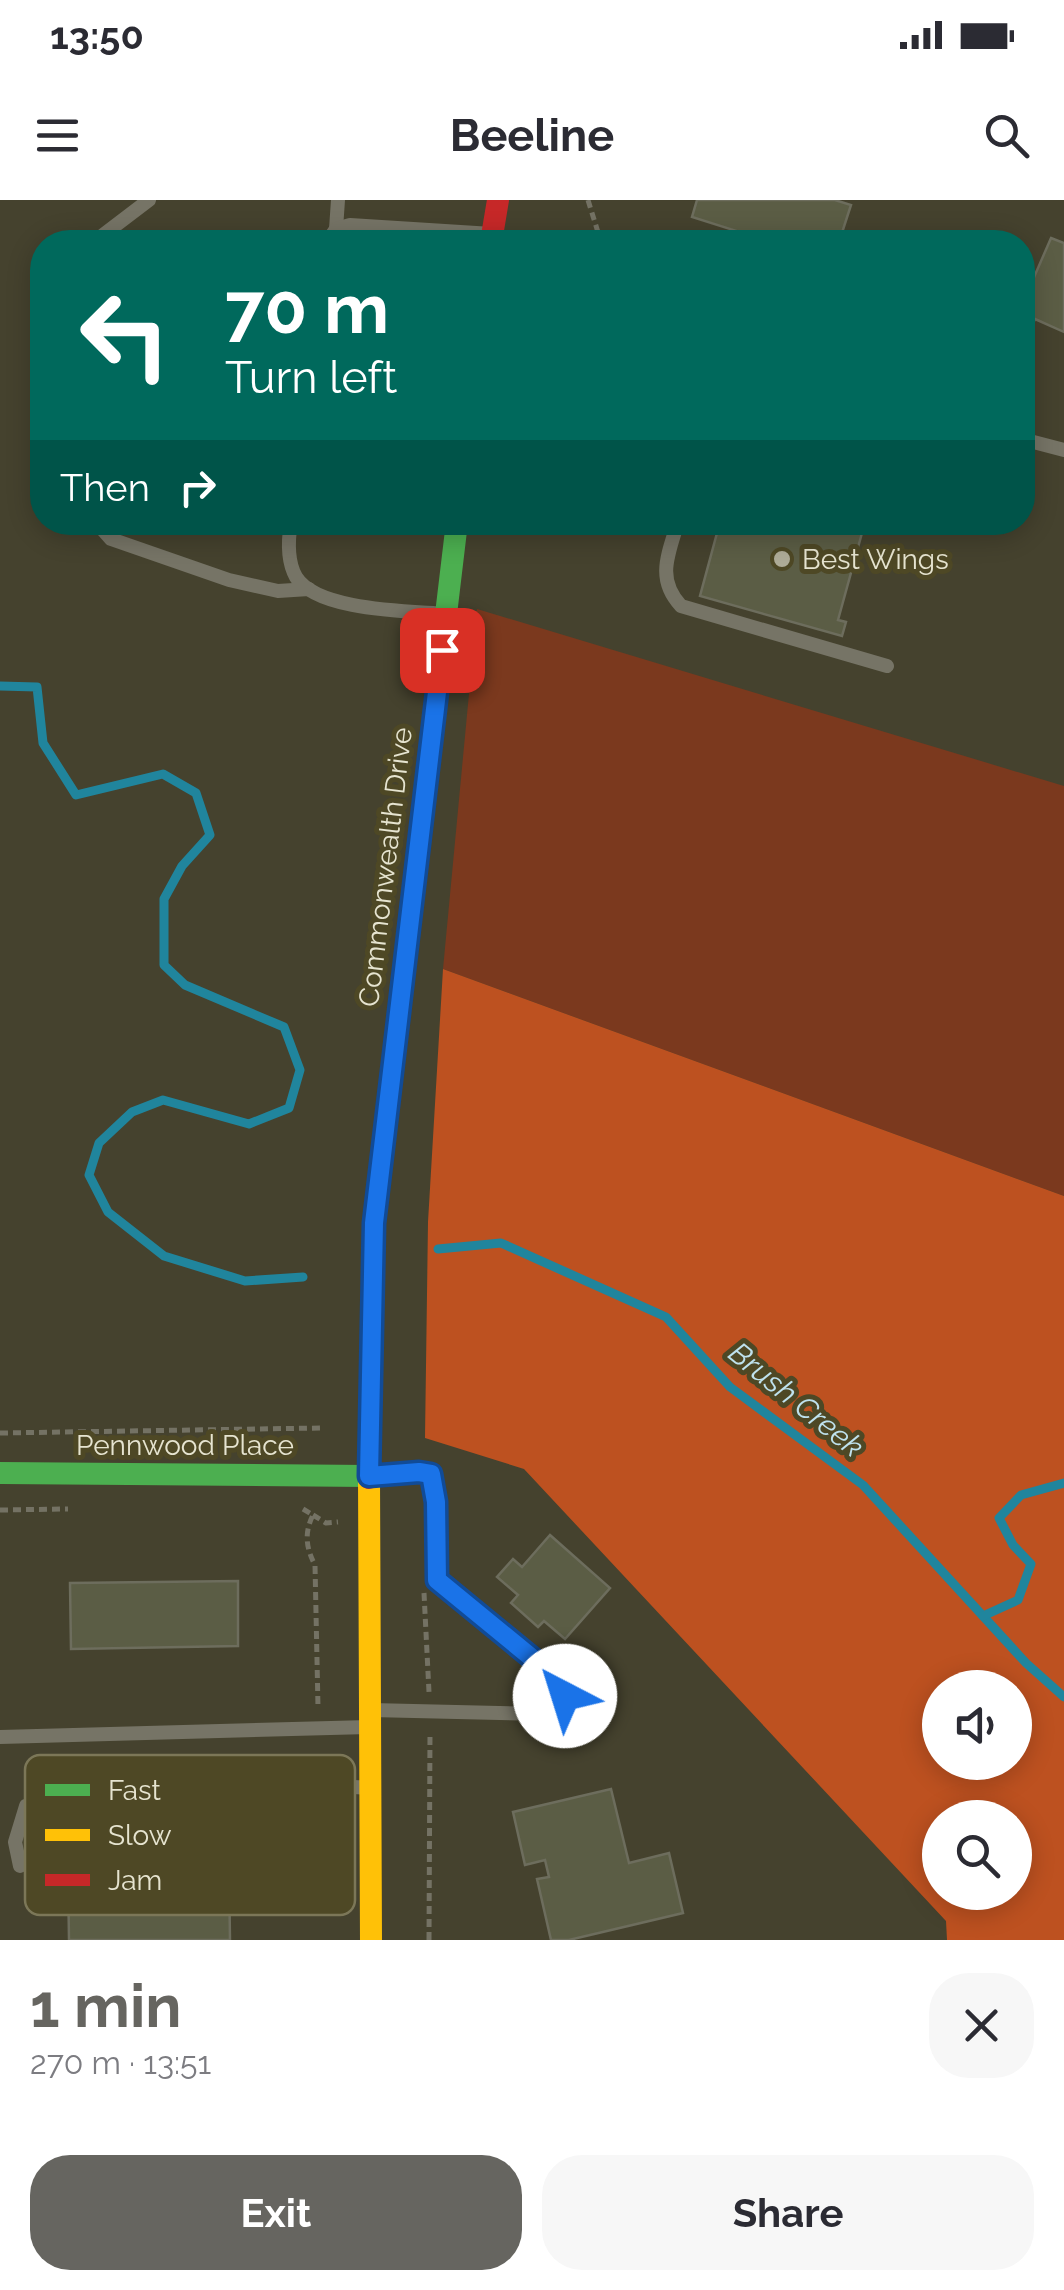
<!DOCTYPE html>
<html lang="en">
<head>
<meta charset="utf-8">
<style>
  body { margin:0; font-family:Raleway,sans-serif; background:#f7f7f7; color:#2b2b33; height:100vh; display:flex; flex-direction:column; font-size:38px; white-space:nowrap }
  * { box-sizing:border-box; margin:0 }
  p { font-size:32px; color:#7c7c81 }
  .icon { flex:none; width:55px; height:55px; fill:none; stroke:currentColor; stroke-width:2; stroke-linecap:round; stroke-linejoin:round }
  .map { position:relative; height:1740px; overflow:hidden }
  .panel { display:flex; flex-direction:column; background:#fff; flex:1 }
  .panel>* { flex:none }
  .banner { position:absolute; left:30px; top:30px; width:1005px; height:305px; border-radius:40px; box-shadow:0 5px 25px #0003; background:#00695c; color:#fff; overflow:hidden }
  .controls { position:absolute; left:922px; top:1470px; display:grid; gap:20px }
  .controls a { display:grid; place-items:center; width:110px; height:110px; border-radius:50%; background:#fff; box-shadow:0 5px 25px #0003; font-size:50px }
  .pin { position:absolute; display:grid; place-items:center; width:85px; height:85px; color:#fff; margin:-42px; border-radius:20px; box-shadow:0 5px 15px #0006 }
  .me { position:absolute; width:110px; margin:-55px; rotate:320deg; stroke-linejoin:round; filter:drop-shadow(0 0 8px #0008) }
  .turn { display:flex; align-items:center; gap:35px; height:210px; padding:0 30px; font-size:45px }
  .turn .icon { width:130px; height:130px; stroke-width:2.5 }
  .turn b { display:block; font-size:70px; line-height:85px }
  .then { display:flex; align-items:center; height:95px; padding:0 30px; background:#0003; gap:20px; font-size:38px }
  .round { display:grid; place-items:center; flex:none; width:105px; height:105px; border-radius:40px; background:#f7f7f7 }
  .headline { display:flex; align-items:center; justify-content:space-between; height:170px; padding:0 30px }
  h1 { font-size:60px; font-weight:700; line-height:75px; color:#666560 }
  .cta { display:flex; gap:20px; margin-top:auto; padding:20px 30px }
  .cta a { flex:1; height:115px; border-radius:40px; background:#666560; color:#fff; font-size:40px; font-weight:700; line-height:115px; text-align:center }
  .cta a+a { background:#f7f7f7; color:#2b2b33 }
  .status { display:flex; justify-content:space-between; align-items:center; height:70px; padding:0 50px; background:#fff; direction:ltr }
  .status svg { height:28px; fill:currentColor }
  header { display:flex; justify-content:space-between; align-items:center; height:130px; padding:0 30px; background:#fff; font-size:45px; font-weight:700 }
  .map>svg:first-child { display:block }
  .green { fill:#7b391e }
  .forest { fill:#bd5120; fill-rule:evenodd }
  .lines { fill:none; stroke-linecap:round; stroke-linejoin:round }
  .stream { stroke:#20859d; stroke-width:9 }
  .building { fill:#5b5d45; stroke:#6d6d5d; stroke-width:2.5 }
  .path { stroke:#747264; stroke-width:5; stroke-dasharray:8 5; stroke-linecap:butt }
  .lane { stroke:#767466; stroke-width:14 }
  .fast { stroke:#4caf50; stroke-width:22 }
  .slow { stroke:#ffc107; stroke-width:22 }
  .jam { stroke:#c62828; stroke-width:22 }
  .route-casing { stroke:#114b97; stroke-width:25 }
  .route { stroke:#1a73e8; stroke-width:18 }
  .poi-dot { fill:#aeab97; stroke:#4e4825; stroke-width:4 }
  .labels { text-anchor:middle; stroke-width:10; stroke-linejoin:round; paint-order:stroke }
  .poi-label { font-size:28px; fill:#e6e4d0; stroke:#4e4825; text-anchor:start }
  .street-label { font-size:28px; fill:#e6e4d0; stroke:#4e4825 }
  .water-label { font-size:30px; font-style:italic; fill:#bfe2ee; stroke:#4e4825 }
  .key { fill:#4e4825; stroke:#7c7758; stroke-width:2.5 }
  .key-label { font-size:28px; fill:#e6e4d0 }
</style>
</head>
<body>
<div class="status"><b>13:50</b><svg viewBox="0 0 49 12"><path d="M0 12V9h3v3zM5 12V6h3v6zM10 12V3h3v9zM15 12V0h3v12zM26 1h20v11H26zM47 4h2v5h-2z"/></svg></div>
<header><svg class="icon" aria-label="menu" viewBox="0 0 24 24"><path d="M4 6h16M4 12h16M4 18h16"/></svg>Beeline<svg class="icon" aria-label="search" viewBox="0 0 24 24"><circle cx="10" cy="10" r="6"/><path d="M15 15l6 6"/></svg></header>
<div class="map">
<svg width="1064" height="1740" viewBox="0 0 1064 1740">
  <rect width="100%" height="100%" fill="#45422e"/>
  <path class="green" d="M 477,409 L 1064,586 L 1064,996 L 443,769 Z"/>
  <path class="forest" d="M 443,769 L 1064,996 L 1064,1740 L 947,1740 L 946,1721 L 524,1269 L 425,1238 L 428,1022 ZM 940,1488 L 1015,1488 L 1015,1562 L 940,1562 ZM 940,1618 L 1015,1618 L 1015,1692 L 940,1692 Z"/>
  <g class="lines">
    <g class="stream">
      <path d="M 0,486 L 37,487 L 43,543 L 76,595 L 163,574 L 196,593 L 210,635 L 182,666 L 164,699 L 164,765 L 185,785 L 284,827 L 300,870 L 289,908 L 249,924 L 163,900 L 132,912 L 99,943 L 89,975 L 108,1012 L 164,1056 L 245,1081 L 303,1077"/>
      <path d="M 438,1049 L 501,1043 L 666,1117 L 730,1187 L 863,1285 L 1026,1463 L 1064,1497"/>
      <path d="M 983,1416 L 1018,1400 L 1031,1364 L 1013,1345 L 999,1318 L 1021,1295 L 1064,1283"/>
    </g>
  </g>
  <g class="building">
    <path d="M 697,0 L 835,0 L 851,5 L 839,42 L 771,42 L 692,17 Z"/>
    <path d="M 1051,38 L 1064,43 L 1064,132 L 1035,119 L 1031,128 L 1022,125 L 1022,105 Z"/>
    <path d="M 720,322 L 865,322 L 838,420 L 846,422 L 842,436 L 700,396 Z"/>
    <path d="M 550,1335 L 610,1388 L 565,1439 L 544,1421 L 538,1427 L 511,1403 L 518,1395 L 497,1377 L 513,1359 L 522,1367 Z"/>
    <path d="M 238,1381 L 238,1446 L 71,1449 L 70,1383 Z"/>
    <path d="M 611,1589 L 629,1663 L 669,1653 L 683,1713 L 569,1740 L 551,1740 L 537,1679 L 549,1677 L 545,1660 L 525,1665 L 513,1612 Z"/>
    <path d="M 229,1670 L 230,1740 L 69,1740 L 68,1674 Z"/>
  </g>
  <g class="lines">
    <g class="path">
      <path d="M 588,0 L 601,42"/>
      <path d="M 0,1233 L 321,1228"/>
      <path d="M 303,1309 L 313,1315 C 304,1333 306,1348 315,1365 L 318,1507"/>
      <path d="M 0,1310 L 68,1309"/>
      <path d="M 313,1315 L 326,1323 L 338,1322"/>
      <path d="M 424,1393 L 429,1492"/>
      <path d="M 429,1740 L 430,1533"/>
    </g>
    <g class="lane">
      <path d="M 336,29 L 338,0"/>
      <path d="M 102,42 L 103,35 L 149,0"/>
      <path d="M 327,42 L 336,29 L 350,25 L 492,34"/>
      <path d="M 1022,239 L 1064,250"/>
      <path d="M 96,322 L 111,339 L 229,380 L 278,391 L 309,389"/>
      <path d="M 291,322 C 288,340 287,361 296,377 C 317,411 409,411 445,414"/>
      <path d="M 678,322 C 668,355 656,379 681,406 L 887,466"/>
      <path d="M 371,1510 L 543,1514 L 555,1508 L 565,1496 L 565,1485 L 437,1380 L 436,1302 L 431,1274 L 372,1275"/>
      <path d="M 0,1537 L 369,1527"/>
      <path d="M 20,1666 L 15,1642 L 26,1606 L 114,1590 L 244,1580 L 370,1588"/>
    </g>
    <g class="fast">
      <path d="M 393,859 L 457,322"/>
      <path d="M 0,1273 L 369,1276"/>
    </g>
    <path class="slow" d="M 369,1278 L 371,1740"/>
    <g class="jam">
      <path d="M 491,42 L 498,0"/>
      <path d="M 369,1278 L 374,1023 L 393,859"/>
    </g>
  </g>
  <g class="lines">
    <defs>
      <path id="route" d="M 442,450 L 374,1023 L 369,1276 L 419,1272 L 431,1274 L 436,1302 L 437,1380 L 565,1485 L 565,1496"/>
    </defs>
    <use href="#route" class="route-casing"/>
    <use href="#route" class="route"/>
  </g>
  <circle class="poi-dot" cx="782" cy="359" r="10"/>
  <g class="labels">
    <g class="poi-label">
      <text x="802" y="369">Best Wings</text>
    </g>
    <g class="street-label">
      <text transform="translate(385 667) rotate(-83)" y="10">Commonwealth Drive</text>
      <text x="185" y="1255">Pennwood Place</text>
    </g>
    <g class="water-label">
      <text transform="translate(796 1200) rotate(39)" y="10">Brush Creek</text>
    </g>
  </g>
  <rect x="25" y="1555" width="330" height="160" rx="15" class="key"/>
  <rect x="45" y="1584" width="45" height="12" fill="#4caf50"/>
  <rect x="45" y="1629" width="45" height="12" fill="#ffc107"/>
  <rect x="45" y="1674" width="45" height="12" fill="#c62828"/>
  <g class="key-label">
    <text x="108" y="1600">Fast</text>
    <text x="108" y="1645">Slow</text>
    <text x="108" y="1690">Jam</text>
  </g>
</svg>
<div class="controls">
<a><svg class="icon" aria-label="sound" viewBox="0 0 24 24"><path d="M4 9h4l5-4v14l-5-4H4zM17 9q2 3 0 6"/></svg></a>
<a><svg class="icon" aria-label="search" viewBox="0 0 24 24"><circle cx="10" cy="10" r="6"/><path d="M15 15l6 6"/></svg></a>
</div>
<div class="pin" style="left:442px;top:450px;background:#d93025"><svg class="icon" aria-label="arrive" viewBox="0 0 24 24"><path d="M6 21V4h12l-3 4 3 4H6"/></svg></div>
<svg class="me" style="left:565px;top:1496px" viewBox="-20 -20 40 40"><circle r="19" fill="#fff"/><path d="M0-13L10 11 0 6-10 11z" fill="#1a73e8"/></svg>
<div class="banner">
<div class="turn"><svg class="icon" aria-label="left" viewBox="0 0 24 24"><path d="M17 20v-9H6M10 6l-5 5 5 5"/></svg><div><b>70 m</b>Turn left</div></div>
<div class="then">Then<svg class="icon" aria-label="right" viewBox="0 0 24 24"><path d="M7 20v-9h11M14 6l5 5-5 5"/></svg></div>
</div>
</div>
<section class="panel">
<div class="headline"><div><h1>1 min</h1><p>270 m · 13:51</p></div><a class="round"><svg class="icon" aria-label="close" viewBox="0 0 24 24"><path d="M6 6l12 12M18 6L6 18"/></svg></a></div>
<div class="cta"><a>Exit</a><a>Share</a></div>
</section>
</body>
</html>
